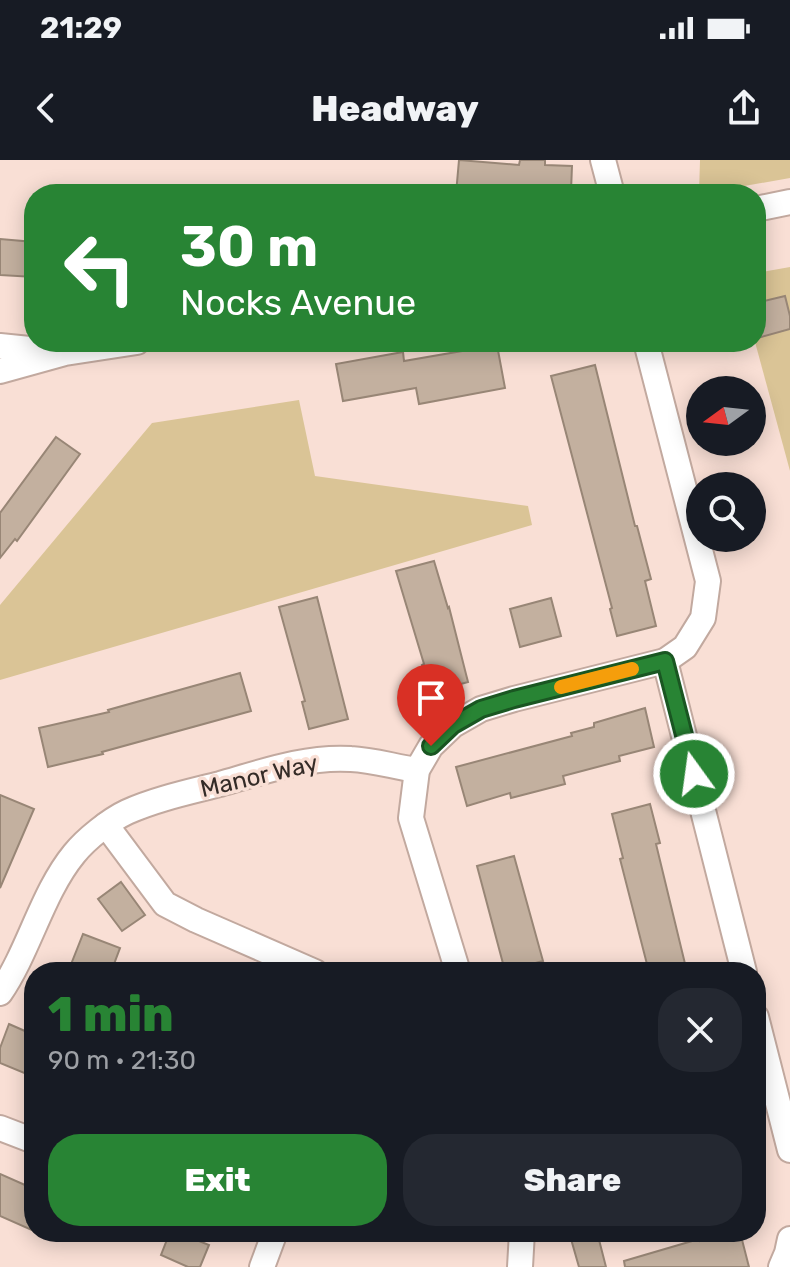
<!DOCTYPE html>
<html lang="en">
<head>
<meta charset="utf-8">
<style>
  body { margin:0; font-family:Rubik,sans-serif; background:#242831; color:#f1f3f6; height:100vh; display:flex; flex-direction:column; font-size:30px; white-space:nowrap }
  * { box-sizing:border-box; margin:0 }
  p { font-size:26px; color:#9ea1a6 }
  .icon { flex:none; width:44px; height:44px; fill:none; stroke:currentColor; stroke-width:2; stroke-linecap:round; stroke-linejoin:round }
  .map { position:relative; flex:1; overflow:hidden }
  .sheet { position:absolute; left:24px; top:802px; width:742px; height:280px; display:flex; flex-direction:column; background:#171b24; border-radius:32px; box-shadow:0 4px 20px #0003 }
  .sheet>* { flex:none }
  .banner { position:absolute; left:24px; top:24px; width:742px; height:168px; border-radius:32px; box-shadow:0 4px 20px #0003; background:#288434; color:#fff; overflow:hidden }
  .needle { width:52px; rotate:255deg }
  .tools { position:absolute; left:686px; top:216px; display:grid; gap:16px }
  .tools a { display:grid; place-items:center; width:80px; height:80px; border-radius:50%; background:#171b24; box-shadow:0 4px 20px #0003; font-size:40px }
  .pin { position:absolute; display:grid; place-items:center; width:68px; height:68px; color:#fff; margin:-82px -34px; border-radius:50% 50% 50% 0; rotate:-45deg; box-shadow:0 0 8px #0007 }
  .pin .icon { rotate:45deg }
  .me { position:absolute; width:88px; margin:-44px; rotate:346deg; stroke-linejoin:round; filter:drop-shadow(0 0 6px #0008) }
  .turn { display:flex; align-items:center; gap:28px; height:168px; padding:0 24px; font-size:36px }
  .turn .icon { width:104px; height:104px; stroke-width:2.5 }
  .turn b { display:block; font-size:56px; line-height:68px }
  .round { display:grid; place-items:center; flex:none; width:84px; height:84px; border-radius:32px; background:#242831 }
  .headline { display:flex; align-items:center; justify-content:space-between; height:136px; padding:0 24px }
  h1 { font-size:48px; font-weight:800; line-height:60px; color:#288434 }
  .cta { display:flex; gap:16px; margin-top:auto; padding:16px 24px }
  .cta a { flex:1; height:92px; border-radius:32px; background:#288434; color:#fff; font-size:32px; font-weight:800; line-height:92px; text-align:center }
  .cta a+a { background:#242831; color:#f1f3f6 }
  .status { display:flex; justify-content:space-between; align-items:center; height:56px; padding:0 40px; background:#171b24; direction:ltr }
  .status svg { height:22px; fill:currentColor }
  header { display:flex; justify-content:space-between; align-items:center; height:104px; padding:0 24px; background:#171b24; font-size:36px; font-weight:800 }
  .map>svg:first-child { display:block }
  .green { fill:#dac496 }
  .building { fill:#c3b09f; stroke:#988676; stroke-width:2 }
  .lines { fill:none; stroke-linecap:round; stroke-linejoin:round }
  .minor-casing { stroke:#c2a99f; stroke-width:28 }
  .minor { stroke:#fff; stroke-width:24 }
  .route-casing { stroke:#1a5622; stroke-width:20 }
  .route { stroke:#288434; stroke-width:14 }
  .slow { stroke:#f59e0b; stroke-width:14 }
  .labels { text-anchor:middle; stroke-width:7; stroke-linejoin:round; paint-order:stroke }
  .street-label { font-size:24px; fill:#342b27; stroke:#f9dfd5 }
</style>
</head>
<body>
<div class="status"><b>21:29</b><svg viewBox="0 0 49 12"><path d="M0 12V9h3v3zM5 12V6h3v6zM10 12V3h3v9zM15 12V0h3v12zM26 1h20v11H26zM47 4h2v5h-2z"/></svg></div>
<header><svg class="icon" aria-label="back" viewBox="0 0 24 24"><path d="M15 5l-7 7 7 7"/></svg>Headway<svg class="icon" aria-label="share" viewBox="0 0 24 24"><path d="M12 15V3M7 8l5-5 5 5M5 13v7h14v-7"/></svg></header>
<div class="map">
<svg width="790" height="1107" viewBox="0 0 790 1107">
  <rect width="100%" height="100%" fill="#f9dfd5"/>
  <g class="green">
    <path d="M 700,0 L 790,0 L 790,18 L 699,34 Z"/>
    <path d="M 790,107 L 790,311 L 755,182 L 756,113 Z"/>
    <path d="M 299,240 L 315,316 L 528,346 L 532,365 L 0,520 L 0,445 L 152,263 Z"/>
  </g>
  <g class="building">
    <path d="M 459,0 L 519,5 L 520,0 L 545,0 L 545,5 L 572,6 L 571,31 L 547,30 L 547,34 L 456,34 Z"/>
    <path d="M 0,79 L 34,82 L 34,117 L 0,115 Z"/>
    <path d="M 785,136 L 790,156 L 790,169 L 761,177 L 756,158 L 756,143 Z"/>
    <path d="M 497,185 L 505,228 L 419,244 L 416,228 L 343,241 L 336,204 L 403,192 L 404,201 Z"/>
    <path d="M 595,205 L 635,366 L 637,366 L 651,419 L 645,421 L 656,466 L 617,476 L 610,449 L 612,448 L 551,216 Z"/>
    <path d="M 56,277 L 80,294 L 17,381 L 15,379 L 0,398 L 0,353 Z"/>
    <path d="M 434,401 L 448,448 L 449,447 L 468,522 L 428,533 L 422,505 L 424,504 L 396,411 Z"/>
    <path d="M 317,437 L 348,559 L 309,569 L 302,542 L 305,541 L 279,447 Z"/>
    <path d="M 551,438 L 561,476 L 520,487 L 510,449 Z"/>
    <path d="M 240,513 L 251,551 L 102,592 L 103,594 L 48,607 L 39,568 L 109,552 L 108,550 Z"/>
    <path d="M 645,548 L 654,587 L 619,596 L 620,601 L 563,616 L 565,624 L 511,638 L 510,633 L 467,646 L 456,607 L 572,576 L 571,573 L 594,567 L 594,563 Z"/>
    <path d="M 0,635 L 34,649 L 0,728 Z"/>
    <path d="M 650,644 L 660,683 L 656,684 L 687,812 L 649,812 L 620,699 L 623,698 L 612,654 Z"/>
    <path d="M 514,696 L 543,801 L 505,811 L 477,706 Z"/>
    <path d="M 121,722 L 145,755 L 122,771 L 98,739 Z"/>
    <path d="M 83,774 L 120,788 L 111,812 L 68,812 Z"/>
    <path d="M 9,864 L 34,875 L 34,917 L 0,903 L 0,888 Z"/>
    <path d="M 0,1014 L 34,1029 L 34,1071 L 0,1056 Z"/>
    <path d="M 170,1072 L 177,1072 L 209,1085 L 200,1107 L 188,1107 L 161,1095 Z"/>
    <path d="M 569,1072 L 597,1072 L 606,1107 L 579,1107 Z"/>
    <path d="M 737,1072 L 740,1072 L 749,1107 L 625,1107 L 624,1101 L 699,1079 L 700,1081 Z"/>
  </g>
  <g class="lines">
    <defs>
      <g id="minor">
        <path d="M 603,0 L 612,34"/>
        <path d="M 756,49 L 790,42"/>
        <path d="M 0,186 L 49,191"/>
        <path d="M 0,211 L 65,193 L 137,182"/>
        <path d="M 665,501 L 744,812"/>
        <path d="M 106,665 L 165,744 L 196,760 L 315,812"/>
        <path d="M 458,812 L 411,658 L 417,610 L 431,586 L 453,565 L 481,549 L 514,539 L 665,501 L 685,487 L 703,458 L 708,421 L 646,182"/>
        <path d="M 0,833 C 29,791 42,733 74,694 C 86,679 110,660 127,652 C 156,639 189,632 220,624 C 262,612 307,596 351,599 C 373,600 395,607 417,610"/>
        <path d="M 756,857 L 790,990"/>
        <path d="M 0,968 L 34,981"/>
        <path d="M 262,1107 L 275,1072"/>
        <path d="M 520,1107 L 522,1072"/>
        <path d="M 781,1107 L 787,1093 L 790,1079"/>
      </g>
    </defs>
    <use href="#minor" class="minor-casing"/>
    <use href="#minor" class="minor"/>
  </g>
  <g class="lines">
    <defs>
      <path id="route" d="M 431,586 L 453,565 L 481,549 L 514,539 L 665,501 L 694,614"/>
    </defs>
    <use href="#route" class="route-casing"/>
    <use href="#route" class="route"/>
    <path class="slow" d="M 561,527 L 632,509"/>
  </g>
  <g class="labels">
    <g class="street-label">
      <text transform="translate(259 616) rotate(-13)" y="8">Manor Way</text>
    </g>
  </g>
</svg>
<div class="tools">
<a><svg class="needle" viewBox="-14 -14 28 28"><path d="M0-13l5 13h-10z" fill="#e53935"/><path d="M0 13l5-13h-10z" fill="#9ea1a6"/></svg></a>
<a><svg class="icon" aria-label="search" viewBox="0 0 24 24"><circle cx="10" cy="10" r="6"/><path d="M15 15l6 6"/></svg></a>
</div>
<div class="pin" style="left:431px;top:586px;background:#d93025"><svg class="icon" aria-label="arrive" viewBox="0 0 24 24"><path d="M6 21V4h12l-3 4 3 4H6"/></svg></div>
<svg class="me" style="left:694px;top:614px" viewBox="-20 -20 40 40"><circle r="17" fill="#288434" stroke="#fff" stroke-width="3"/><path d="M0-11L8 9 0 5-8 9z" fill="#fff"/></svg>
<div class="banner">
<div class="turn"><svg class="icon" aria-label="left" viewBox="0 0 24 24"><path d="M17 20v-9H6M10 6l-5 5 5 5"/></svg><div><b>30 m</b>Nocks Avenue</div></div>
</div>
<section class="sheet">
<div class="headline"><div><h1>1 min</h1><p>90 m · 21:30</p></div><a class="round"><svg class="icon" aria-label="close" viewBox="0 0 24 24"><path d="M6 6l12 12M18 6L6 18"/></svg></a></div>
<div class="cta"><a>Exit</a><a>Share</a></div>
</section>
</div>
</body>
</html>
